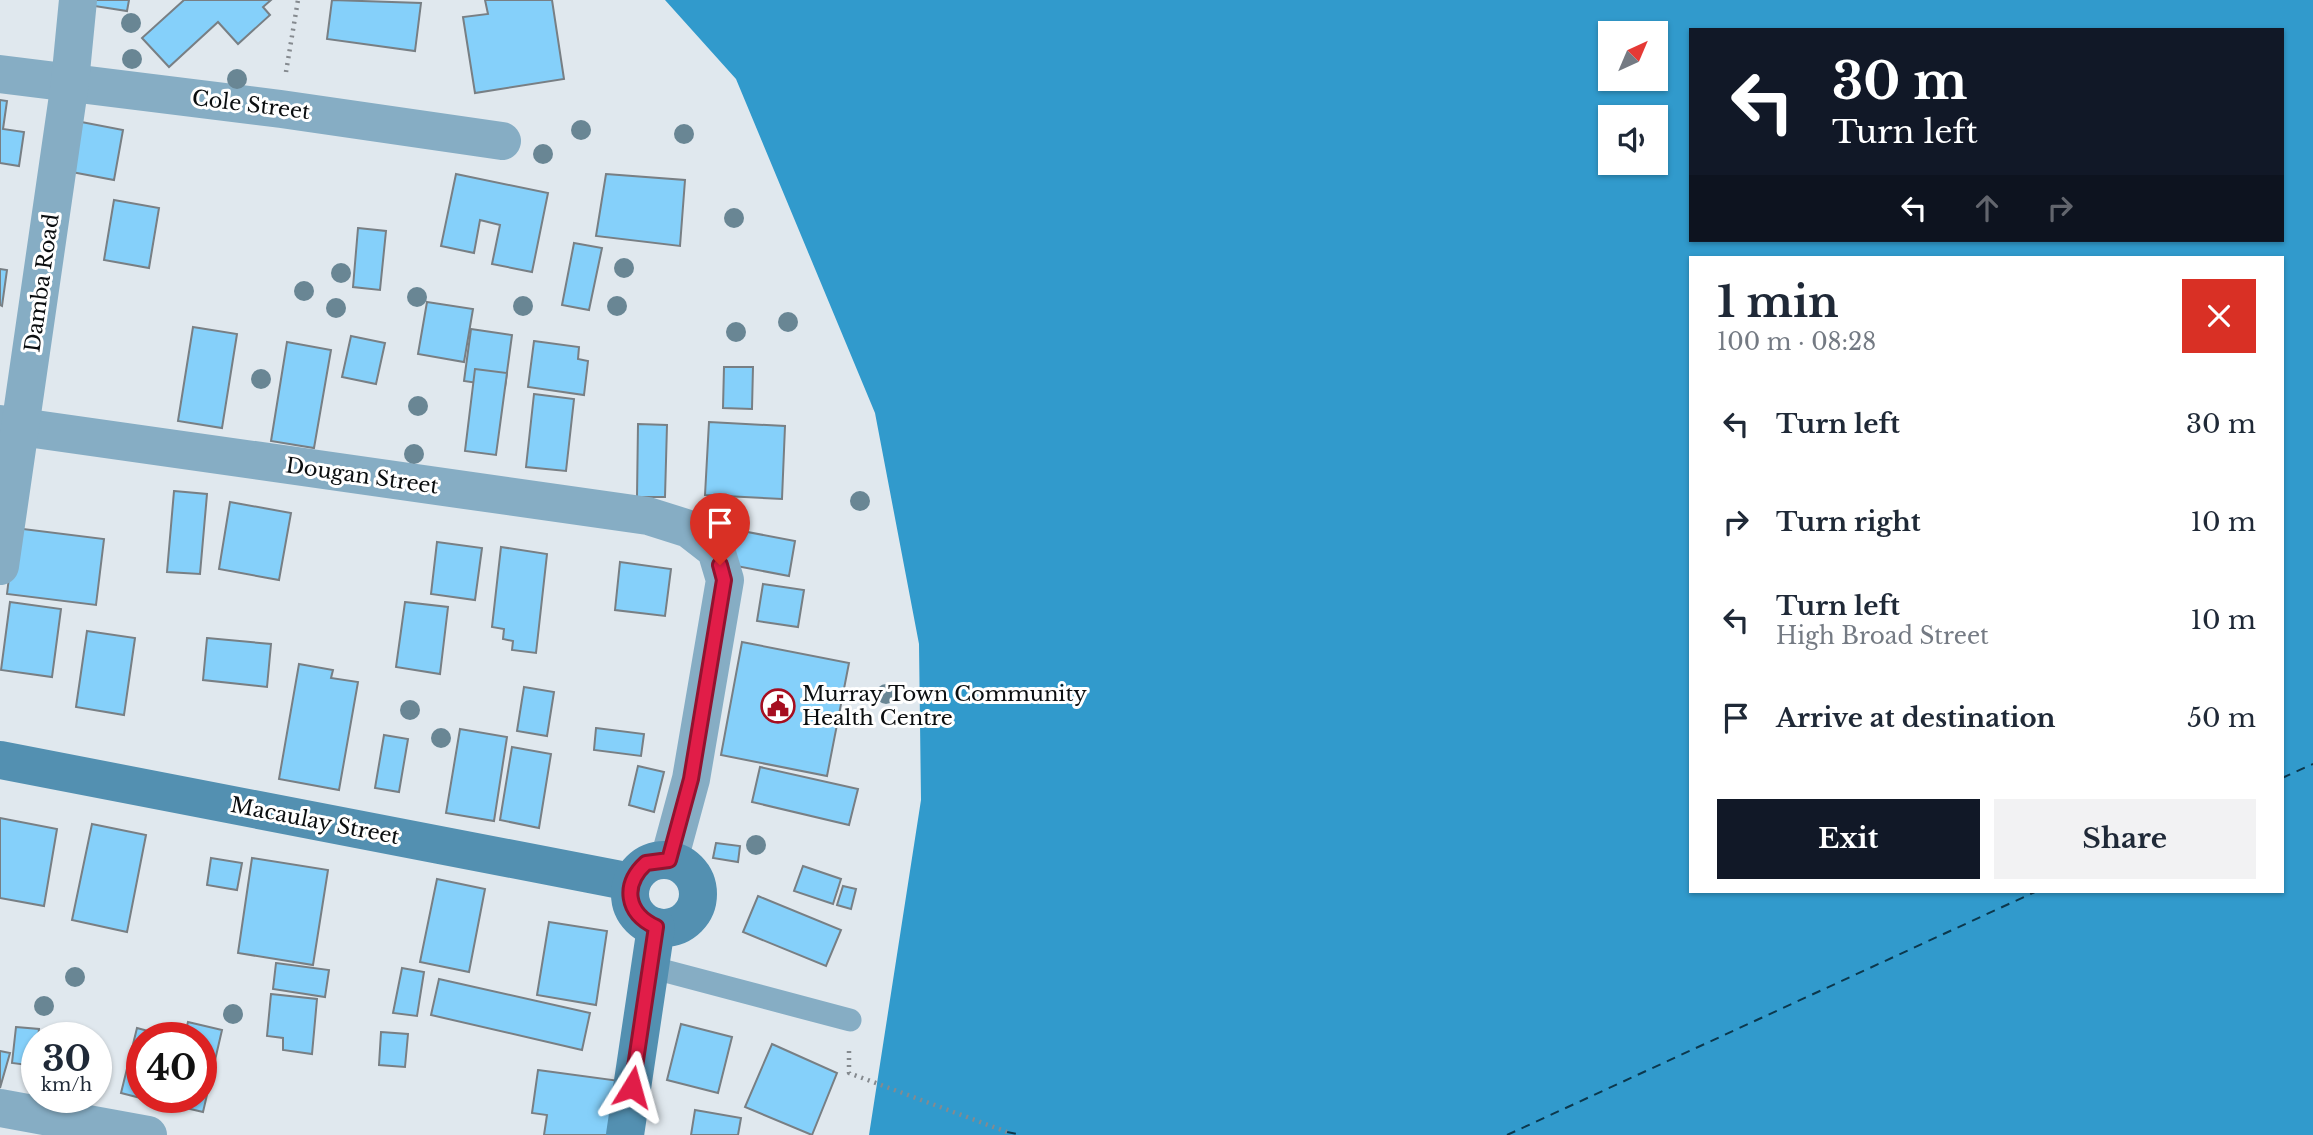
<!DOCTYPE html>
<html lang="en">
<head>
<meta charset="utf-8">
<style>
  body { margin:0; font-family:"Libre Baskerville",serif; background:#f2f2f3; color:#1f2937; height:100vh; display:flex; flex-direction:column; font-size:26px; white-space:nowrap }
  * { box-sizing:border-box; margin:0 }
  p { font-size:23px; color:#747a83 }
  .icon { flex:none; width:38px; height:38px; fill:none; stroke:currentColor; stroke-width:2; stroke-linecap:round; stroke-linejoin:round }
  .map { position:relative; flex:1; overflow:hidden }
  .side { position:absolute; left:1689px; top:256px; width:595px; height:637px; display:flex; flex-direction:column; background:#fff; border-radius:0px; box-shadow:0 2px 5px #0004 }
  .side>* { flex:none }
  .hud { position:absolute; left:1689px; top:28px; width:595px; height:214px; border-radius:0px; box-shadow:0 2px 5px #0004; background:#111827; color:#fff; overflow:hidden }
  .needle { width:46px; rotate:44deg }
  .fabs { position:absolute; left:1598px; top:21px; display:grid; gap:14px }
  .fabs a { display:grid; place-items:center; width:70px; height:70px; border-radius:0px; background:#fff; box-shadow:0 2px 5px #0004; font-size:35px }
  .speed { position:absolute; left:21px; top:1022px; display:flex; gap:14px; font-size:35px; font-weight:700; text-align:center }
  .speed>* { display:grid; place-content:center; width:91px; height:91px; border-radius:50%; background:#fff; box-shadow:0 2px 5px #0004; line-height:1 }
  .speed small { font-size:18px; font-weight:400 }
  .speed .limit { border:10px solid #d22; background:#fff; color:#111 }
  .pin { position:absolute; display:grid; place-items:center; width:60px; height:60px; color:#fff; margin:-72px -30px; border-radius:50% 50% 50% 0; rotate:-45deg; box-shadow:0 0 7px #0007 }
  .pin .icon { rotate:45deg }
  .me { position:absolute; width:77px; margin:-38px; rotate:8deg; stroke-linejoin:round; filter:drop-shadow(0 0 5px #0008) }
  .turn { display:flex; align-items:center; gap:24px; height:147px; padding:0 28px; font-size:32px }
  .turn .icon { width:91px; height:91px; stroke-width:2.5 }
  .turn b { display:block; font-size:49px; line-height:60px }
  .lanes { display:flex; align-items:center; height:66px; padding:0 28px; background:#0003; justify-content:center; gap:35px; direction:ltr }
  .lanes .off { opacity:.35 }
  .round { display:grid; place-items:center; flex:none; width:74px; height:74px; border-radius:0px; background:#f2f2f3 }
  .head { display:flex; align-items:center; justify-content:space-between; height:119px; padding:0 28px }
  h1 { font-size:42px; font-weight:800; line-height:52px }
  .action { display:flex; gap:14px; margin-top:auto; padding:14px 28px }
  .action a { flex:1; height:80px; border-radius:0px; background:#111827; color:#fff; font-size:28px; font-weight:800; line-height:80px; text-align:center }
  .action a+a { background:#f2f2f3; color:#1f2937 }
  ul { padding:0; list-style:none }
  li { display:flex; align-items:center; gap:21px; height:98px; padding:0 28px }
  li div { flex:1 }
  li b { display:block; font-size:26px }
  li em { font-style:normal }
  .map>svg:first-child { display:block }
  .water { fill:#319acc; fill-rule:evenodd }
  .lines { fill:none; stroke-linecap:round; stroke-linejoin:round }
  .ferry { stroke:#0c384d; stroke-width:2; stroke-dasharray:9 7; stroke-linecap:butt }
  .building { fill:#85d0fa; stroke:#787f84; stroke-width:2 }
  .path { stroke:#858a8f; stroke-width:4.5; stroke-dasharray:2 5; stroke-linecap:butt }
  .lane { stroke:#86adc4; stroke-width:23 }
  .street { stroke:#86adc4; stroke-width:38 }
  .secondary { stroke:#5390b1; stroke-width:38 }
  .tree { fill:#698694 }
  .route-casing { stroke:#92132f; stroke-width:18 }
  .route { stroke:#e11d48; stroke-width:12 }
  .labels { text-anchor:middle; stroke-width:6; stroke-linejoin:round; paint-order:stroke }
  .street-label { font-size:21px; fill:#0b0e10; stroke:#fff }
  .poi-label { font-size:21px; fill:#0b0e10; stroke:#fff; text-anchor:start }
</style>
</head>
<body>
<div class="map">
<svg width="2313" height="1135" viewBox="0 0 2313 1135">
  <rect width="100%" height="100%" fill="#e0e8ee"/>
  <path class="water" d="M 665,0 L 2313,0 L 2313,1135 L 869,1135 L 921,800 L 919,644 L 875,413 L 736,79 ZM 1690,30 L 2282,30 L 2282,240 L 1690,240 ZM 1610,33 L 1656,33 L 1656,79 L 1610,79 ZM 1610,117 L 1656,117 L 1656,163 L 1610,163 ZM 1690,257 L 2282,257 L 2282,891 L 1690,891 Z"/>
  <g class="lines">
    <g class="ferry">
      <path d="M 2282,778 L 2313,764"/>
      <path d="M 1007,1132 L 1022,1135"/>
      <path d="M 1507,1135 L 2037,891"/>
    </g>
  </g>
  <g class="building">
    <path d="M 89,0 L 129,0 L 127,11 L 88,5 Z"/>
    <path d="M 184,0 L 271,0 L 263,7 L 270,15 L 238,44 L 218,22 L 169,67 L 142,38 Z"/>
    <path d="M 332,0 L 421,3 L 415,51 L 327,39 Z"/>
    <path d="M 485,0 L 552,0 L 564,79 L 475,93 L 463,17 L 488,14 Z"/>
    <path d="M 0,100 L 7,101 L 3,129 L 24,132 L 19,166 L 0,163 Z"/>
    <path d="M 71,120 L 123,130 L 114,180 L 61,170 Z"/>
    <path d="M 456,174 L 548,193 L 532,272 L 492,264 L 500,225 L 480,220 L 474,253 L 441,246 Z"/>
    <path d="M 606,174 L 685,180 L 680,246 L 596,236 Z"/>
    <path d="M 114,200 L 159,208 L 149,268 L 104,260 Z"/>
    <path d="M 358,228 L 386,231 L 380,290 L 353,287 Z"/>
    <path d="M 574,243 L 602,248 L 589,310 L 562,305 Z"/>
    <path d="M 0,269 L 7,270 L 2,306 L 0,305 Z"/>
    <path d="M 427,302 L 473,309 L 464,362 L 418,354 Z"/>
    <path d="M 193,327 L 237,334 L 222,428 L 178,421 Z"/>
    <path d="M 471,329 L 512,335 L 505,387 L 464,381 Z"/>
    <path d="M 351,336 L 385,343 L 376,384 L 342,377 Z"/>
    <path d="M 534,341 L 579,347 L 578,359 L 588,361 L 584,395 L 528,387 Z"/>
    <path d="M 287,342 L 331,350 L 314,448 L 271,441 Z"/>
    <path d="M 724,367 L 753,367 L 752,409 L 723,408 Z"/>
    <path d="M 475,369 L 507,373 L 496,455 L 465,451 Z"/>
    <path d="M 534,394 L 574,399 L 566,471 L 526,467 Z"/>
    <path d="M 709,422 L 785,426 L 782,499 L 705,495 Z"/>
    <path d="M 638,424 L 667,425 L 665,497 L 637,497 Z"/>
    <path d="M 174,491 L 207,494 L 200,574 L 167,572 Z"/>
    <path d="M 230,502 L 291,513 L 279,580 L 219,569 Z"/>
    <path d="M 15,528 L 104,539 L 96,605 L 7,594 Z"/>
    <path d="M 737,530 L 795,541 L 789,576 L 731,565 Z"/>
    <path d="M 437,542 L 482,548 L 475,600 L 431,594 Z"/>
    <path d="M 501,547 L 547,554 L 536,653 L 512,650 L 513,641 L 503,639 L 504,629 L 492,627 Z"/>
    <path d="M 620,562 L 671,569 L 665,616 L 615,610 Z"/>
    <path d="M 763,584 L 804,590 L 798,627 L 757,621 Z"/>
    <path d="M 10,602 L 61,609 L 52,677 L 1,670 Z"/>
    <path d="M 405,602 L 448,607 L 440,674 L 396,667 Z"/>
    <path d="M 87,631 L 135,638 L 124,715 L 76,707 Z"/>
    <path d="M 207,638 L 271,644 L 267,687 L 203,680 Z"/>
    <path d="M 742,642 L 849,663 L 827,776 L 721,755 Z"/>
    <path d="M 299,664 L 333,670 L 331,678 L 358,682 L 339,790 L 279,779 Z"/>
    <path d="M 524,687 L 554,692 L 547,736 L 517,731 Z"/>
    <path d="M 596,728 L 644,734 L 641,756 L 594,750 Z"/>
    <path d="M 460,729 L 507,737 L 494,821 L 446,813 Z"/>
    <path d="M 384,735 L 408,739 L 399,792 L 375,788 Z"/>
    <path d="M 512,747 L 551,754 L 539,828 L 500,820 Z"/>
    <path d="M 638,766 L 664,772 L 654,812 L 629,805 Z"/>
    <path d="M 760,767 L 858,789 L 849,825 L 752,802 Z"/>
    <path d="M 0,818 L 57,829 L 44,906 L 0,898 Z"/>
    <path d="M 92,824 L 146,835 L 127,932 L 72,920 Z"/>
    <path d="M 716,843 L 740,846 L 738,862 L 713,858 Z"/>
    <path d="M 211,858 L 242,863 L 237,890 L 207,885 Z"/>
    <path d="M 252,858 L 328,870 L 313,965 L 238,953 Z"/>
    <path d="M 803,866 L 841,879 L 833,904 L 794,891 Z"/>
    <path d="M 437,879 L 485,889 L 469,972 L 420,962 Z"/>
    <path d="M 843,886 L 856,889 L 851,909 L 837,905 Z"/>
    <path d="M 758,896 L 841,930 L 826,966 L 743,932 Z"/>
    <path d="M 549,922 L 607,931 L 596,1005 L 537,995 Z"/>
    <path d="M 276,963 L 329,970 L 325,997 L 273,989 Z"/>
    <path d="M 402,968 L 424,972 L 417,1016 L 393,1013 Z"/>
    <path d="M 439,979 L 590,1013 L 582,1050 L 431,1015 Z"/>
    <path d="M 271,994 L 317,999 L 312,1054 L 283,1050 L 283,1038 L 267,1036 Z"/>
    <path d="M 188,1022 L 222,1030 L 203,1112 L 169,1104 L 171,1097 L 201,1097 L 201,1038 L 184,1038 Z"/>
    <path d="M 681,1024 L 732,1037 L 718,1093 L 667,1080 Z"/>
    <path d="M 16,1027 L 39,1029 L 35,1066 L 12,1063 Z"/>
    <path d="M 137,1028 L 174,1038 L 142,1038 L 142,1097 L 166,1097 L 164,1104 L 121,1093 Z"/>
    <path d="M 381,1032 L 408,1034 L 405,1067 L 379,1065 Z"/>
    <path d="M 772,1044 L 837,1073 L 812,1135 L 745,1107 Z"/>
    <path d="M 0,1051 L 10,1053 L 0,1088 Z"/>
    <path d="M 538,1070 L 620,1081 L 613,1135 L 544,1135 L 547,1115 L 532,1113 Z"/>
    <path d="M 695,1110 L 741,1118 L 738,1135 L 691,1135 Z"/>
  </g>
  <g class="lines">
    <g class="path">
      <path d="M 286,72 L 298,0"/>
      <path d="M 849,1051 L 849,1073 L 1007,1132"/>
    </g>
    <path class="lane" d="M 650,967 L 850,1020"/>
    <g class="street">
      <path d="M 0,74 L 281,109 L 502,141"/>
      <path d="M 0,424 L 648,516 L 689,529 L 716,550 L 725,580 L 691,779 L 669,860"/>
      <path d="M 0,566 L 70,82 L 78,0"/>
      <path d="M 0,1108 L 148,1135"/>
    </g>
    <g class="secondary">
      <path d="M 0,760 L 631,882"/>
      <circle cx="664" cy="894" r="34"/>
      <path d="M 625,1135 L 656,927"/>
    </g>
  </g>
  <g class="tree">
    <circle cx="131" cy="23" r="10"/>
    <circle cx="132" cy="59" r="10"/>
    <circle cx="237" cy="79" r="10"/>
    <circle cx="581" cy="130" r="10"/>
    <circle cx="684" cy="134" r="10"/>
    <circle cx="543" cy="154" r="10"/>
    <circle cx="734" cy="218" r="10"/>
    <circle cx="624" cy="268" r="10"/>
    <circle cx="341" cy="273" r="10"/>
    <circle cx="304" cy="291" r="10"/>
    <circle cx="417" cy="297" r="10"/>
    <circle cx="523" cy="306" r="10"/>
    <circle cx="617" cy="306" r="10"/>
    <circle cx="336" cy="308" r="10"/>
    <circle cx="788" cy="322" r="10"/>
    <circle cx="736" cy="332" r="10"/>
    <circle cx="261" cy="379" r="10"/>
    <circle cx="418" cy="406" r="10"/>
    <circle cx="414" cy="454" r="10"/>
    <circle cx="860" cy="501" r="10"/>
    <circle cx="886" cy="694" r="10"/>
    <circle cx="410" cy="710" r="10"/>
    <circle cx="441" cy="738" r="10"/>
    <circle cx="756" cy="845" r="10"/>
    <circle cx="75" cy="977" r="10"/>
    <circle cx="44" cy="1006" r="10"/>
    <circle cx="233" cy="1014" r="10"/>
  </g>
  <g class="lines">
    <defs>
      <path id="route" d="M 632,1087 L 656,927 C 626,913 622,885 646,863 L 669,860 L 691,779 L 724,580 L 720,565"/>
    </defs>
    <use href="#route" class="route-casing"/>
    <use href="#route" class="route"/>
  </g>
  <defs>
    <symbol id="civic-ring" viewBox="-11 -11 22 22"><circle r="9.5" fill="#fff" stroke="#a60e20" stroke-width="1.5"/><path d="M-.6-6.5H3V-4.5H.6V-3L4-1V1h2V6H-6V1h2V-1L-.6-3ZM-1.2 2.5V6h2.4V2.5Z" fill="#a60e20"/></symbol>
  </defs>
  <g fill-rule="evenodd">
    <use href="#civic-ring" x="759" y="687" width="38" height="38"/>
  </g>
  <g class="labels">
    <g class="street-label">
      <text transform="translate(251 105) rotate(7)" y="7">Cole Street</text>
      <text transform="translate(42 283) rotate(-82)" y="7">Damba Road</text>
      <text transform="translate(362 476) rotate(8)" y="7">Dougan Street</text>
      <text transform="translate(315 821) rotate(11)" y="7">Macaulay Street</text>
    </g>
    <g class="poi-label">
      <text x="802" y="701">Murray Town Community<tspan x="802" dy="24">Health Centre</tspan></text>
    </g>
  </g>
</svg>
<div class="fabs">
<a><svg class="needle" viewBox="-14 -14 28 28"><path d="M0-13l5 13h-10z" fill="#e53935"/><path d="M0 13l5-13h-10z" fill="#747a83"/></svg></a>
<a><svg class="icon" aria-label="sound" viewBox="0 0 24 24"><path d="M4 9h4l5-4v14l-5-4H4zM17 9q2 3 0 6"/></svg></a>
</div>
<div class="speed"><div>30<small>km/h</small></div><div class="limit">40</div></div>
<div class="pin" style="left:720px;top:565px;background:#d93025"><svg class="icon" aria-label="arrive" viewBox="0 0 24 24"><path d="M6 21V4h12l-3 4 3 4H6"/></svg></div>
<svg class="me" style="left:632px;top:1087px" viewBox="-20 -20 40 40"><path d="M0-17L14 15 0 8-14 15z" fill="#e11d48" stroke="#fff" stroke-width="4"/></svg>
<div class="hud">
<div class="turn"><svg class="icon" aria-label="left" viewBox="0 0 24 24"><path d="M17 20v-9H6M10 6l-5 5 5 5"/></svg><div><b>30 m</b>Turn left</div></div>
<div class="lanes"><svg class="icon" aria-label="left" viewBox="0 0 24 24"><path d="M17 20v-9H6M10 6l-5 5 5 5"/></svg><svg class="icon off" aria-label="ahead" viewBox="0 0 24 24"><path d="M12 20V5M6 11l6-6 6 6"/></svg><svg class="icon off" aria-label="right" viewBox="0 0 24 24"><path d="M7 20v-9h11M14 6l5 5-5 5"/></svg></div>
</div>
<section class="side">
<div class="head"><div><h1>1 min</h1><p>100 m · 08:28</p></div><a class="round" style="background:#d93025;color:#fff"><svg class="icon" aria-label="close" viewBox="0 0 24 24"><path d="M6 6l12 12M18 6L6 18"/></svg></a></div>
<ul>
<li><svg class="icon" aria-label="left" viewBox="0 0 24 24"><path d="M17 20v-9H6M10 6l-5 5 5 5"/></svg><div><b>Turn left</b></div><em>30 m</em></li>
<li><svg class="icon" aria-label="right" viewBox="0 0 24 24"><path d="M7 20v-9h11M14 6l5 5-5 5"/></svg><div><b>Turn right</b></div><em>10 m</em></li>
<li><svg class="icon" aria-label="left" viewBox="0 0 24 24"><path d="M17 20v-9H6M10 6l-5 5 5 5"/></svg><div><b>Turn left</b><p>High Broad Street</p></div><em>10 m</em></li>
<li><svg class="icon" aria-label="arrive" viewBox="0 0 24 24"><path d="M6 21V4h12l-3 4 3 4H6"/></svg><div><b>Arrive at destination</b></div><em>50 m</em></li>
</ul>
<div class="action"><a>Exit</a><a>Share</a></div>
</section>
</div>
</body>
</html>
